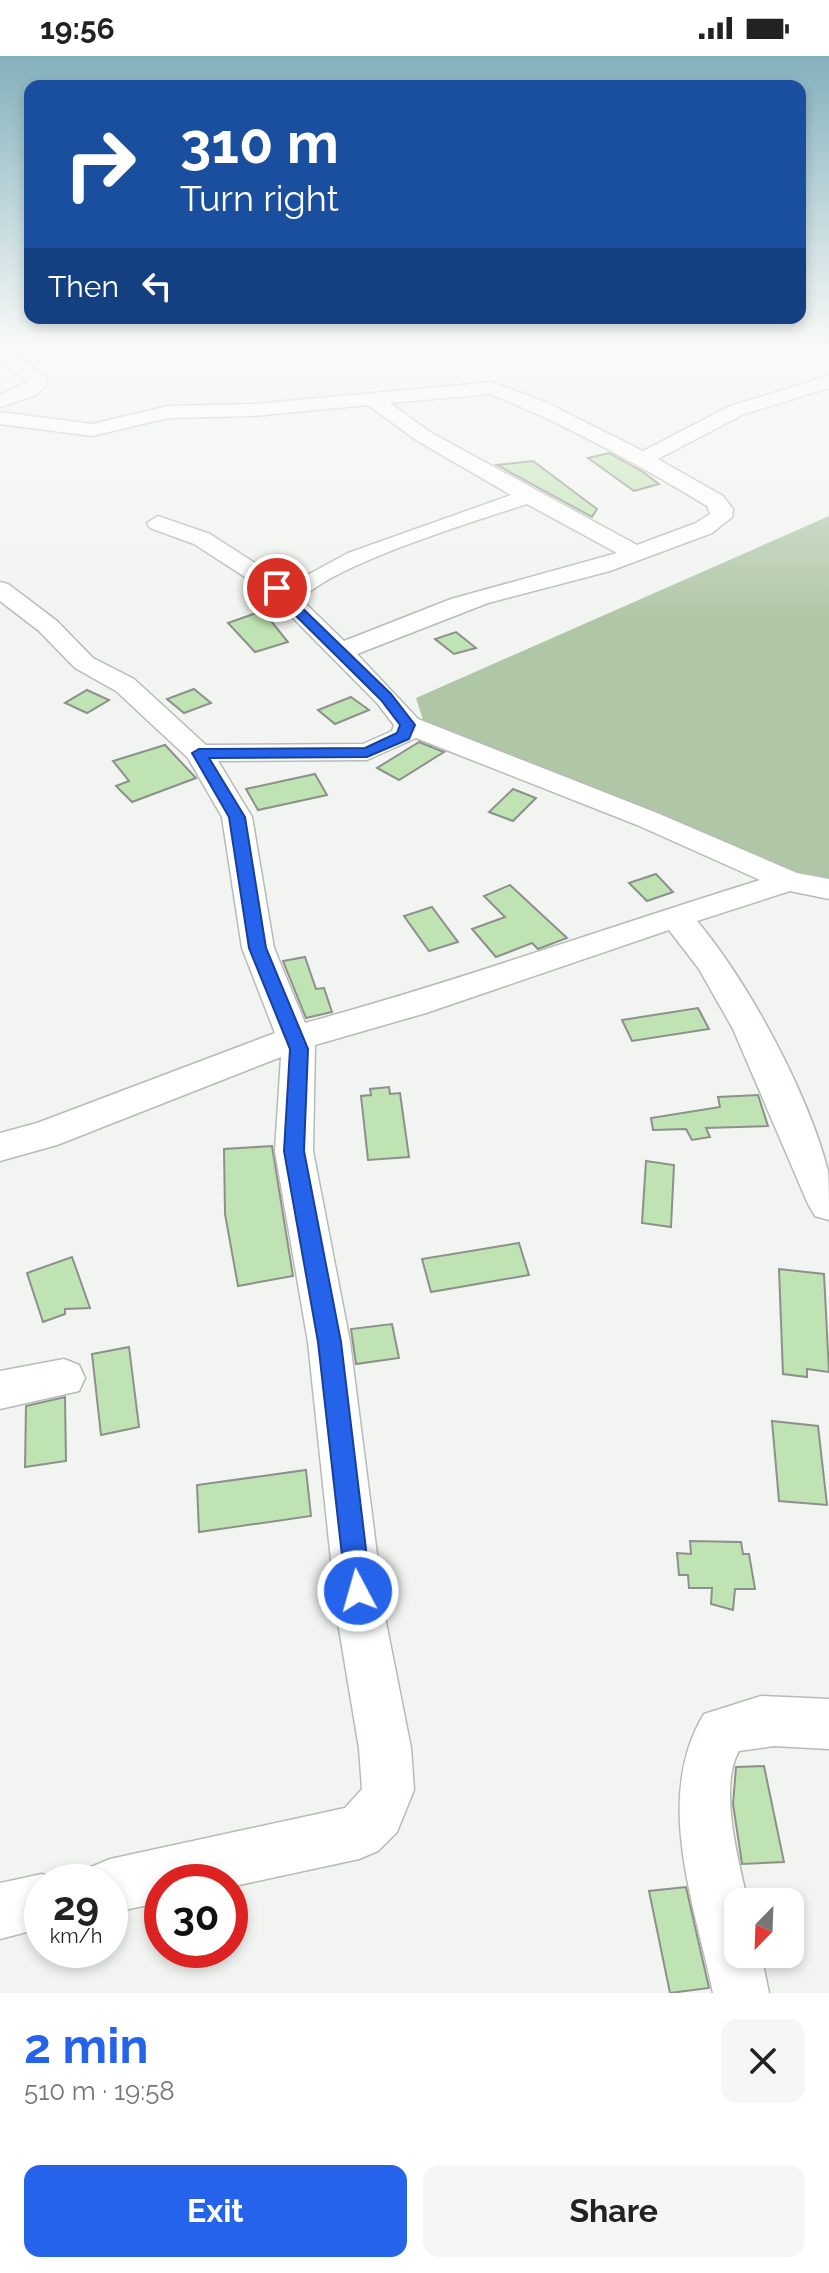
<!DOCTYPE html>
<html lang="en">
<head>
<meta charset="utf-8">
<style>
  body { margin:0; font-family:Raleway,sans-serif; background:#f6f6f6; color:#222; height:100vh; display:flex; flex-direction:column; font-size:30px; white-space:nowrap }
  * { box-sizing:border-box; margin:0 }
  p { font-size:26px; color:#767676 }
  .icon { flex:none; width:44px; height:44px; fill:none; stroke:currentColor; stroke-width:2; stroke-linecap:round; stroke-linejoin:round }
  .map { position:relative; height:1937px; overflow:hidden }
  .drawer { display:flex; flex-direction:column; background:#fff; flex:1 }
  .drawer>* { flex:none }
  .banner { position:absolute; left:24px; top:24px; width:782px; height:244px; border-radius:16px; box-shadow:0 4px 12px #0003; background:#1a4fa0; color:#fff; overflow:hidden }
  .needle { width:52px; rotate:203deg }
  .fabs { position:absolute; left:724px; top:1832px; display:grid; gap:16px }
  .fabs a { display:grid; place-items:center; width:80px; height:80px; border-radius:16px; background:#fff; box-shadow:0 4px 12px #0003; font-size:40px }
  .speed { position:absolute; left:24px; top:1808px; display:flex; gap:16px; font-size:40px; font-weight:700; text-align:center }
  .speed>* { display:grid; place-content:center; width:104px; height:104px; border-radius:50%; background:#fff; box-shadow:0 4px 12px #0003; line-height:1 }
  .speed small { font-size:20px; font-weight:400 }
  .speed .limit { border:12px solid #d22; background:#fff; color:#111 }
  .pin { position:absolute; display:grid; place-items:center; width:68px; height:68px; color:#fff; margin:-34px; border:4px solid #fff; border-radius:50%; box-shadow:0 2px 8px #0007 }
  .me { position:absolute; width:88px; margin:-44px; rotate:354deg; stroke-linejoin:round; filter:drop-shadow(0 0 6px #0008) }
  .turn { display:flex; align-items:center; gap:28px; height:168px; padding:0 24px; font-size:36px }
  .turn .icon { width:104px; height:104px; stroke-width:2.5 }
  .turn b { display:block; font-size:56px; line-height:68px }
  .then { display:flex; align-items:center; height:76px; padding:0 24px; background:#0003; gap:16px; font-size:30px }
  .round { display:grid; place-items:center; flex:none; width:84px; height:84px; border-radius:16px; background:#f6f6f6 }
  .head { display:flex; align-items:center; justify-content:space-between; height:136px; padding:0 24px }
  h1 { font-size:48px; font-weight:700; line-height:60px; color:#2563eb }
  .button { display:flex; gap:16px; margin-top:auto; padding:16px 24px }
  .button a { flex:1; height:92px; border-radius:16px; background:#2563eb; color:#fff; font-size:32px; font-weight:700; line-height:92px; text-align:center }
  .button a+a { background:#f6f6f6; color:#222 }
  .status { display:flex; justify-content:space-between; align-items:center; height:56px; padding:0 40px; background:#fff; direction:ltr }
  .status svg { height:22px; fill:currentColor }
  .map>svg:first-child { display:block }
  .green { fill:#b0c7a7 }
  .building { fill:#bfe3b2; stroke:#8d908c; stroke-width:2 }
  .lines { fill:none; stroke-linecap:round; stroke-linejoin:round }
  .minor-casing { stroke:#b7bbb6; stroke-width:3 }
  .minor { fill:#fff; fill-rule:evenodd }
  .route { fill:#2563eb; stroke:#184099; stroke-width:2 }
</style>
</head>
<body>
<div class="status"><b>19:56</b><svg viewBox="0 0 49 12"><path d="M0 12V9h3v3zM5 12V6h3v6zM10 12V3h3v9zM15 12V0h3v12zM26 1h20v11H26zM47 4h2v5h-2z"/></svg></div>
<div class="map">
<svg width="829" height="1937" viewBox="0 0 829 1937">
  <rect width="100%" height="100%" fill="#f1f4f0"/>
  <path class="green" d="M 829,460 L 829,830 L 424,667 L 416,642 Z"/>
  <g class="building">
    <path d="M 609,397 L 643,416 L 659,428 L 634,435 L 588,402 Z"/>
    <path d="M 533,405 L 597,453 L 592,461 L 497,409 Z"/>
    <path d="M 259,556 L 271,565 L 288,586 L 255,596 L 228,567 Z"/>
    <path d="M 456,576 L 476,592 L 454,598 L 435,583 Z"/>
    <path d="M 194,633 L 211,647 L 184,657 L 167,643 Z"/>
    <path d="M 87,634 L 109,644 L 87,657 L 65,647 Z"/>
    <path d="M 351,641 L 369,654 L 335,668 L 318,654 Z"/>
    <path d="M 419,686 L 444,696 L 399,724 L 377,712 Z"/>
    <path d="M 165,689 L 196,722 L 132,746 L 116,730 L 129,725 L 113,705 Z"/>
    <path d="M 315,718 L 327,739 L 258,754 L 246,733 Z"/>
    <path d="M 513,733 L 536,742 L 513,765 L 489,756 Z"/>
    <path d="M 656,818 L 673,836 L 647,845 L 629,827 Z"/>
    <path d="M 510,829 L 553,869 L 567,882 L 538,893 L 532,887 L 496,901 L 472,873 L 505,861 L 484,840 Z"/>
    <path d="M 432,851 L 458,886 L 429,895 L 404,860 Z"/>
    <path d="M 305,901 L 316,933 L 324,932 L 332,956 L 306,962 L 283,905 Z"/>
    <path d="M 698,952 L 709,973 L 632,985 L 622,964 Z"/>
    <path d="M 389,1031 L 390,1038 L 400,1037 L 409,1101 L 368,1104 L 361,1040 L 371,1039 L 370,1033 Z"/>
    <path d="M 758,1039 L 768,1070 L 706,1072 L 710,1081 L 692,1084 L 686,1073 L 653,1074 L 651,1062 L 720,1051 L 718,1041 Z"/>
    <path d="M 272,1090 L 293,1220 L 238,1230 L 225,1158 L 224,1093 Z"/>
    <path d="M 646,1105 L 674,1109 L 671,1171 L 642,1167 Z"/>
    <path d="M 519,1187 L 529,1219 L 431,1236 L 422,1203 Z"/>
    <path d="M 72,1201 L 90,1252 L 65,1253 L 65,1258 L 43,1266 L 27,1217 Z"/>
    <path d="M 779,1213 L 824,1218 L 829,1316 L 807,1313 L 807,1321 L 783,1318 Z"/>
    <path d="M 392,1268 L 399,1302 L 356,1308 L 351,1273 Z"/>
    <path d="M 129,1291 L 139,1371 L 101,1379 L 92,1298 Z"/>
    <path d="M 65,1341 L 66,1405 L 25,1411 L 26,1350 Z"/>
    <path d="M 772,1365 L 818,1370 L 827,1449 L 779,1445 Z"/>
    <path d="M 306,1414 L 311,1460 L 199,1476 L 197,1429 Z"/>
    <path d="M 690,1485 L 741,1486 L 743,1498 L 749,1498 L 755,1533 L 735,1533 L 733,1554 L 711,1548 L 712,1532 L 689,1532 L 688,1519 L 679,1519 L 677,1497 L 691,1498 Z"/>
    <path d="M 764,1710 L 784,1806 L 742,1808 L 733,1748 L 736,1711 Z"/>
    <path d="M 686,1831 L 709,1932 L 670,1937 L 649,1835 Z"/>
  </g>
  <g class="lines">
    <defs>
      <g id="minor">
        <path d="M 0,295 L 11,295 L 46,322 L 46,330 L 36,339 L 0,351 L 0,339 L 28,326 L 0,304 Z"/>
        <path d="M 829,320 L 829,332 L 744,358 L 658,403 L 723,440 L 733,453 L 732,461 L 712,477 L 610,515 L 488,547 L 357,598 L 418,663 L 657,757 L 797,817 L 829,823 L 829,843 L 790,835 L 697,865 C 749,927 808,1037 828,1115 C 829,1129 829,1149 829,1164 L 815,1160 L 808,1148 L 733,973 L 699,913 L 669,874 L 426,957 L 315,989 L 313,1095 L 350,1286 L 385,1561 L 411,1692 L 414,1734 L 397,1776 L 378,1795 L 359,1803 L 230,1831 L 230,1826 L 162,1826 L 162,1846 L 110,1857 L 110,1826 L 84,1826 L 91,1811 L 110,1803 L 345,1752 L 362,1733 L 359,1692 L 337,1561 L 308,1286 L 275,1095 L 281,1001 L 57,1089 L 0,1105 L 0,1077 L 37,1067 L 275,977 L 242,892 L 222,761 L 188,702 L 116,635 L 75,612 L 39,575 L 0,545 L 0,526 L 8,528 L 57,565 L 93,602 L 134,623 L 206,689 L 363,688 L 392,675 L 394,669 L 377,647 L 281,550 L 279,543 L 194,488 L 150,472 L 147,467 L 158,460 L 210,478 L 289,529 L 348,497 L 511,439 L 416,384 L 368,349 L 253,360 L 168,362 L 92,380 L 0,368 L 0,356 L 92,368 L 168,350 L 253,348 L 492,326 L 545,346 L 643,395 L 730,350 ZM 490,338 C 566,368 637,408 707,450 L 710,458 L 696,467 L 637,489 L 430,376 L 390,347 ZM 527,448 L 617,497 L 451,543 L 344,585 L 302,544 C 327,510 482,463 527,448 ZM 416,682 L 637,769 L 760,824 C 608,871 459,925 305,967 L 274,892 L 252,761 L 218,705 L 367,704 Z"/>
        <path d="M 64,1303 L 79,1309 L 85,1322 L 79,1335 L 0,1353 L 0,1315 Z"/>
        <path d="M 761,1640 L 829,1643 L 829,1693 L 774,1690 L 739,1695 C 718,1731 739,1807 748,1846 L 738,1846 L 738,1898 L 761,1898 L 769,1937 L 713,1937 C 695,1848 653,1742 704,1658 Z"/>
        <path d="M 42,1818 L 62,1826 L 42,1826 L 42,1872 L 0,1883 L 0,1827 Z"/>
      </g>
    </defs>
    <use href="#minor" class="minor-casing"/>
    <use href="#minor" class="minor"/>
  </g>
  <linearGradient id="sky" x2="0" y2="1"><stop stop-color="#82b0bc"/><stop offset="0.52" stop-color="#f9faf8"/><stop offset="1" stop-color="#f9faf8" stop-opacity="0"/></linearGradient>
  <rect width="829" height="562" fill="url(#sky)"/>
  <path class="route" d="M 277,528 L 294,537 L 295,545 L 391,638 L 415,669 L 409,683 L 367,701 L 209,702 L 245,761 L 266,892 L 308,993 L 304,1095 L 341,1286 L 371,1535 L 367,1544 L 358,1548 L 349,1544 L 346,1535 L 318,1286 L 284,1095 L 290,993 L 249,892 L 229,761 L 192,697 L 199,693 L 365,692 L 397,677 L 400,669 L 381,644 L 284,548 L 283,541 L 270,532 Z"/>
</svg>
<div class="fabs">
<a><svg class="needle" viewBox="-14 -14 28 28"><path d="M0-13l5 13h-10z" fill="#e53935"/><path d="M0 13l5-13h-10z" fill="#767676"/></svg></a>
</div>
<div class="speed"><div>29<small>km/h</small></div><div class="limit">30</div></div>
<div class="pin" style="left:277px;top:532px;background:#d93025"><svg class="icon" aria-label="arrive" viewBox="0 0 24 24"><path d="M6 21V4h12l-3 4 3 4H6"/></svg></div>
<svg class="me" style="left:358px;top:1535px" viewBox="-20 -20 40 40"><circle r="17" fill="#2563eb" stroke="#fff" stroke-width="3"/><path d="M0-11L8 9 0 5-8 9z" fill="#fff"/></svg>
<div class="banner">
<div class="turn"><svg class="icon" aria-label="right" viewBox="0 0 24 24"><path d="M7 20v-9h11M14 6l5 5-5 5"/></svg><div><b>310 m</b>Turn right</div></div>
<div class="then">Then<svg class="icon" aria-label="left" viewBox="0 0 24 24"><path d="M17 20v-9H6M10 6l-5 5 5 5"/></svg></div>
</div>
</div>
<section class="drawer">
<div class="head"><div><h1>2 min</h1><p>510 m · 19:58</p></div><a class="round"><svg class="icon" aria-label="close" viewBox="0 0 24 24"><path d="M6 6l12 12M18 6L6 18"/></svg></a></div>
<div class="button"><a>Exit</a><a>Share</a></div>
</section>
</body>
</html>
